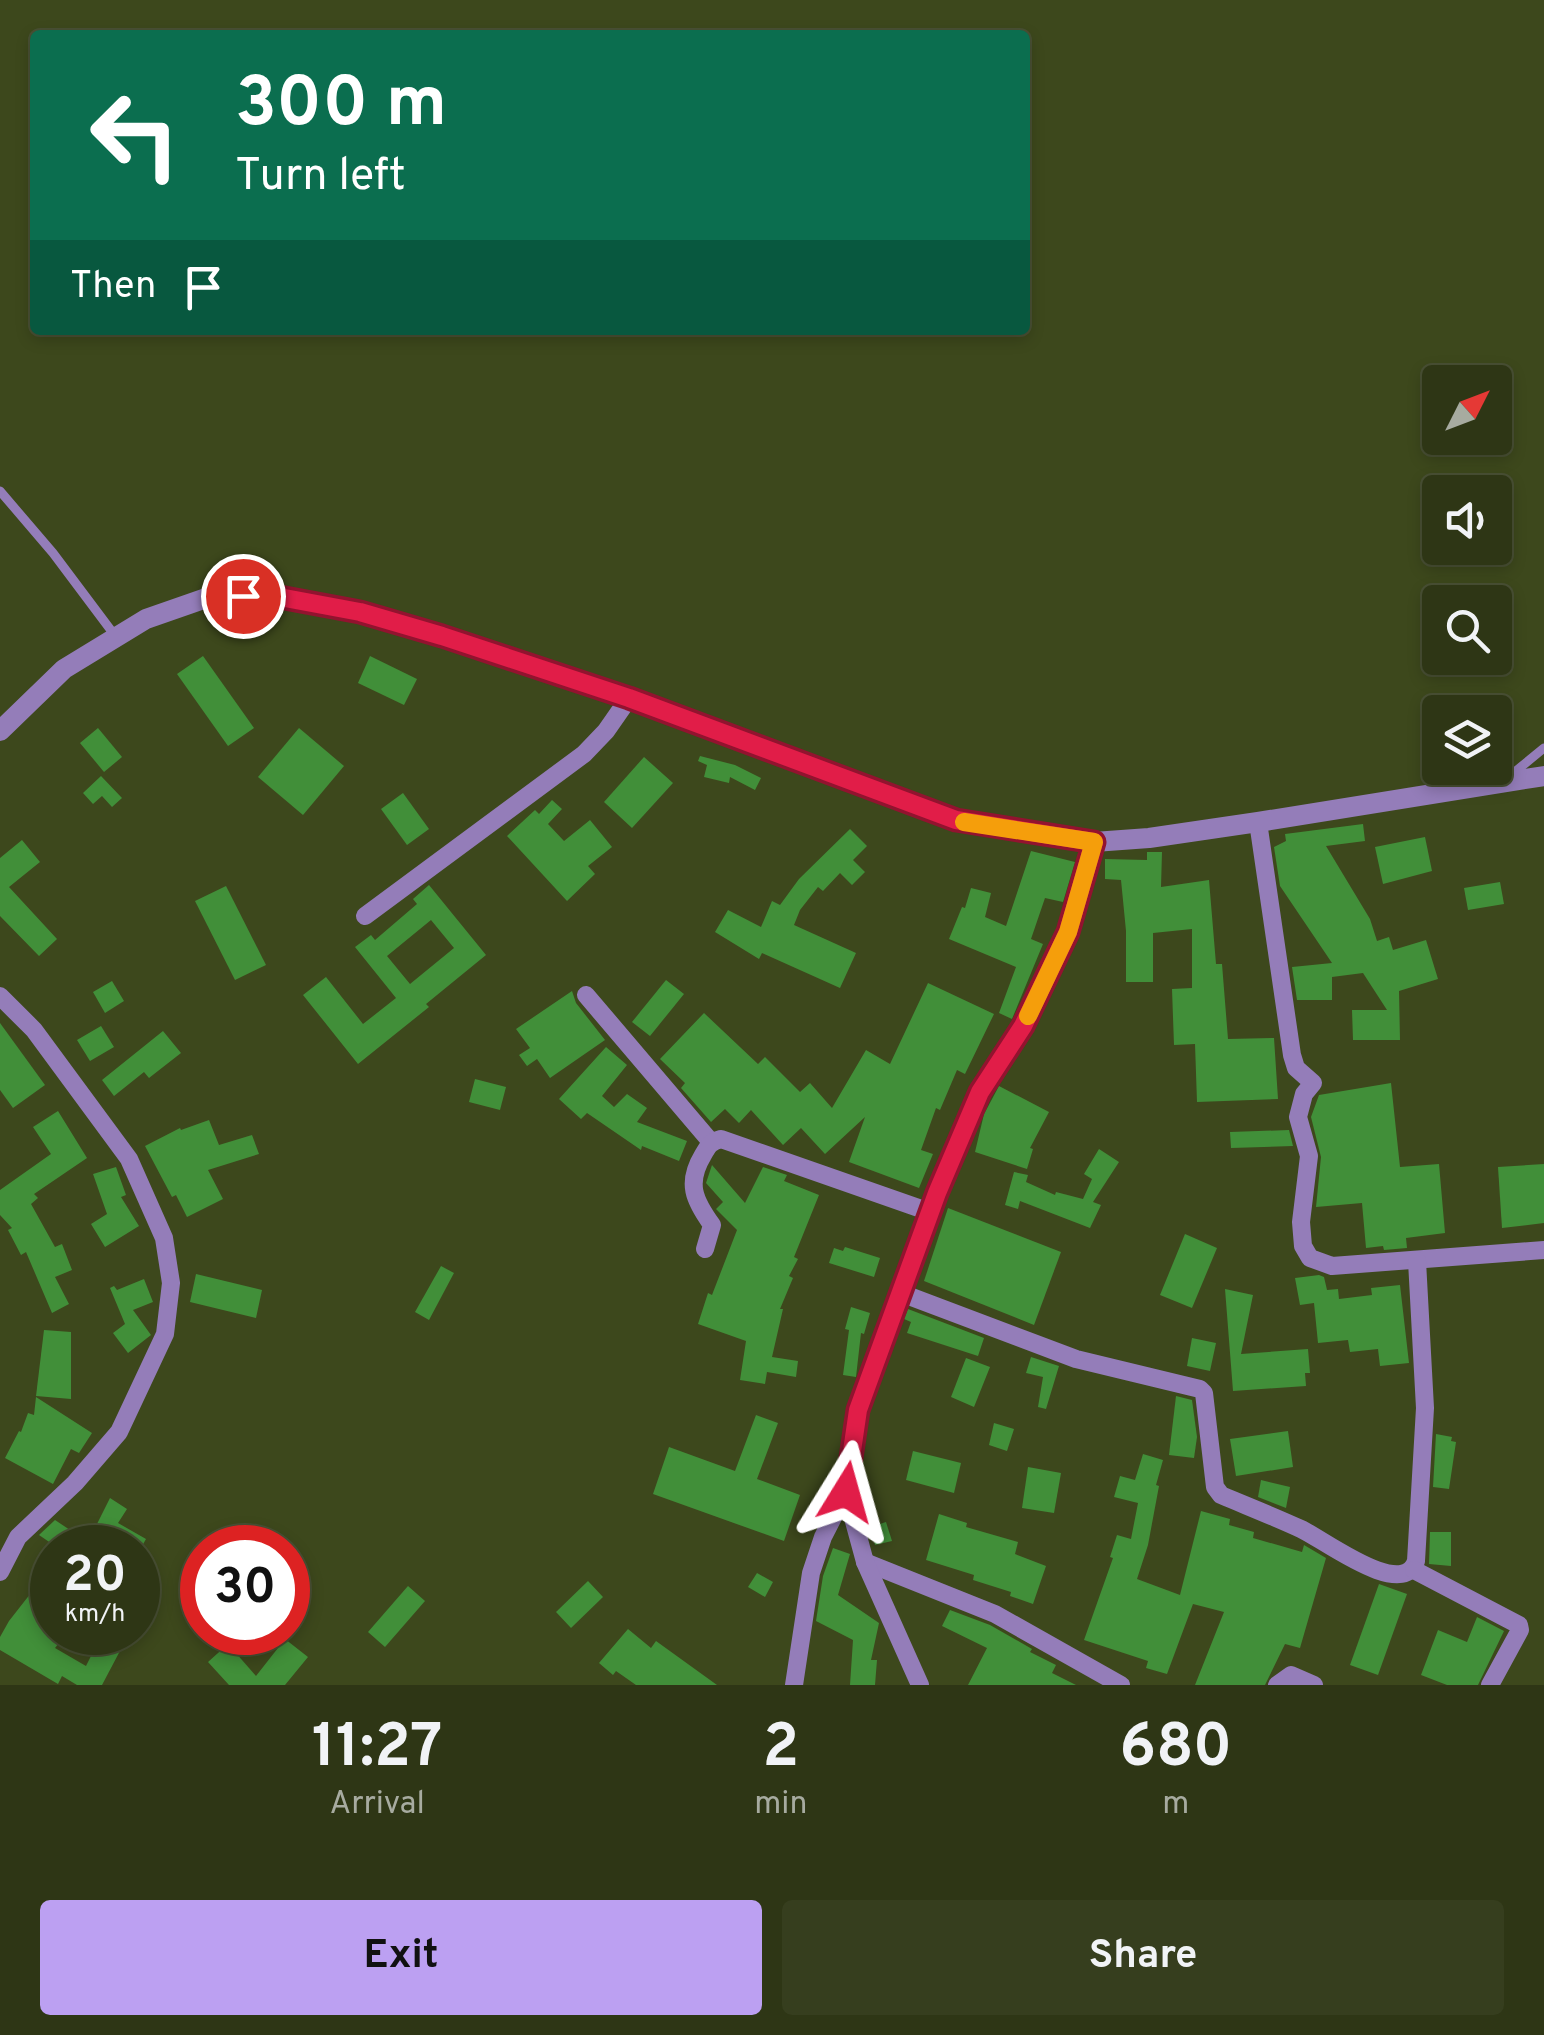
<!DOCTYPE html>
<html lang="en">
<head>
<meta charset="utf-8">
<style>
  body { margin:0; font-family:Overpass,sans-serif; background:#363e1e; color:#f1f3f6; height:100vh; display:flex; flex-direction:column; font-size:38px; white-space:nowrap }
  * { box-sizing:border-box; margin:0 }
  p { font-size:32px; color:#a7aba0 }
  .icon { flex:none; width:55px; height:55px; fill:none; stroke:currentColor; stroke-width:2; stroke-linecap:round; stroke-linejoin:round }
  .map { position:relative; height:1685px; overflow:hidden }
  .side { display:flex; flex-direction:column; background:#2e3615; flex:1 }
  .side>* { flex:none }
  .guide { position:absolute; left:30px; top:30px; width:1000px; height:305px; border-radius:10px; box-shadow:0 5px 15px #0003,0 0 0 2px #495034; background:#0b6e4f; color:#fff; overflow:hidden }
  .needle { width:65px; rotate:48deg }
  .controls { position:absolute; left:1422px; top:365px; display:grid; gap:20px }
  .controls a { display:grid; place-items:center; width:90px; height:90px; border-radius:10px; background:#2e3615; box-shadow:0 5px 15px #0003,0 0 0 2px #495034; font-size:50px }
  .speed { position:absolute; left:30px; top:1525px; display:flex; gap:20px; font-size:50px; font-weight:700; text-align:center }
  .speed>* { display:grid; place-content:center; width:130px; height:130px; border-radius:50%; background:#2e3615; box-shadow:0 5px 15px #0003,0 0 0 2px #495034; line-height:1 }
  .speed small { font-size:25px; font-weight:400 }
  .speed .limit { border:15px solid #d22; background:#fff; color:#111 }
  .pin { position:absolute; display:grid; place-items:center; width:85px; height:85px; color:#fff; margin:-42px; border:5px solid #fff; border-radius:50%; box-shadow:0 2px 10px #0007 }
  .me { position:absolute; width:110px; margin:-55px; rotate:8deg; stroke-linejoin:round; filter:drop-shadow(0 0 8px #0008) }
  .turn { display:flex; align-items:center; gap:35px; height:210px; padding:0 40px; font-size:45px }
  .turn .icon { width:130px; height:130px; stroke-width:2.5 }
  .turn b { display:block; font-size:70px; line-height:85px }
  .then { display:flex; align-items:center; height:95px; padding:0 40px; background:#0003; gap:20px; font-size:38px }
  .eta { display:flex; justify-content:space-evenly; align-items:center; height:170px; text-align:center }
  .eta b { font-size:60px; font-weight:700; line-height:70px }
  .button { display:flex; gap:20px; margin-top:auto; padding:20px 40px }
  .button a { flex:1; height:115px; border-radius:10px; background:#bca0f2; color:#111; font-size:40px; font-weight:700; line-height:115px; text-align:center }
  .button a+a { background:#363e1e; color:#f1f3f6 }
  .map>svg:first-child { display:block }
  .building { fill:#418f39; fill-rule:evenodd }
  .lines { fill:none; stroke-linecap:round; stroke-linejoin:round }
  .service { stroke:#947db9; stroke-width:9 }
  .minor { stroke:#947db9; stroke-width:18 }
  .tertiary { stroke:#947db9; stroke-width:20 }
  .route-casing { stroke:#92132f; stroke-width:25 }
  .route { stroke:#e11d48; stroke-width:18 }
  .slow { stroke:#f59e0b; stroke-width:18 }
</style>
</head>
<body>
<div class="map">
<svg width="1544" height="1685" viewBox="0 0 1544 1685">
  <rect width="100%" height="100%" fill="#3d481c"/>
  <g class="building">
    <path d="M 203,656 L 254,728 L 228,746 L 177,674 Z"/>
    <path d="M 370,656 L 417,679 L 404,705 L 358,683 Z"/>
    <path d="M 98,728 L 122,757 L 104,772 L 80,743 Z"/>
    <path d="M 299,728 L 344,766 L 303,815 L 258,777 Z"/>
    <path d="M 700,756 L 735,765 L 761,778 L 755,790 L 730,777 L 729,783 L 704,777 L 707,765 L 698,761 Z"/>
    <path d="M 644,757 L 673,783 L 632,828 L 604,802 Z"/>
    <path d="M 101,776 L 122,798 L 112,807 L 102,796 L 93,804 L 83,793 Z"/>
    <path d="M 403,793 L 429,829 L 407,845 L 381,809 Z"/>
    <path d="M 552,800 L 562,809 L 548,824 L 564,841 L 590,820 L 612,847 L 588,866 L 595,874 L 567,901 L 507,836 L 535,810 L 539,814 Z"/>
    <path d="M 1363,824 L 1365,841 L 1326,846 L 1370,919 L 1377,941 L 1389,937 L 1393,950 L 1426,940 L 1438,979 L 1399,991 L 1400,1040 L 1353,1040 L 1352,1010 L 1387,1010 L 1363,973 L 1332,977 L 1332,1000 L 1297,1000 L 1292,967 L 1332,963 L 1280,886 L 1274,847 L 1286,841 L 1285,834 Z"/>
    <path d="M 850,829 L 867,846 L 853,860 L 865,872 L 852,885 L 840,873 L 823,891 L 818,887 L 800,910 L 794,925 L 856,953 L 840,988 L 762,953 L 759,959 L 715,932 L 728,910 L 761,927 L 772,901 L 780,905 L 799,879 Z"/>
    <path d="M 1425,837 L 1432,871 L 1383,884 L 1375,847 Z"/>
    <path d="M 22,840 L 40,862 L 9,887 L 57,939 L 39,956 L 0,916 L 0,858 Z"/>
    <path d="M 1031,851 L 1075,862 L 1063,902 L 1045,898 L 1031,939 L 1043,944 L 1012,1019 L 999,1013 L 1016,967 L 949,939 L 962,907 L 965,908 L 971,888 L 991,893 L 985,917 L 1006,926 Z"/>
    <path d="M 1147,852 L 1162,852 L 1161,887 L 1209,880 L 1216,964 L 1222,964 L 1228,1039 L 1274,1038 L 1278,1099 L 1197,1102 L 1195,1044 L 1174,1045 L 1172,989 L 1192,988 L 1192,929 L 1153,933 L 1153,982 L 1126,982 L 1126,931 L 1121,880 L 1105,879 L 1105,859 L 1147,860 Z"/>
    <path d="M 1500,882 L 1504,904 L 1468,910 L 1464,888 Z"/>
    <path d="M 429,885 L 486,955 L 426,1004 L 429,1007 L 358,1064 L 303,995 L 326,977 L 363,1024 L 396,998 L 355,947 L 371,935 L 375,940 L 417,904 L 413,899 ZM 431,920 L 454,948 L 410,984 L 387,956 Z"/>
    <path d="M 226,886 L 266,965 L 235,980 L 195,901 Z"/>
    <path d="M 666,980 L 684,994 L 650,1036 L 632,1022 Z"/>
    <path d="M 112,981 L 124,1001 L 105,1013 L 93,992 Z"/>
    <path d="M 928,983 L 994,1014 L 965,1074 L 957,1070 L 940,1110 L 936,1108 L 921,1150 L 933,1154 L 919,1188 L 849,1162 L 865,1117 L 825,1154 L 801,1128 L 783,1145 L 751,1110 L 739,1123 L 725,1109 L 711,1122 L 681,1088 L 685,1083 L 660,1059 L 704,1013 L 758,1064 L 765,1057 L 800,1092 L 810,1083 L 832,1108 L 866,1050 L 890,1064 Z"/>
    <path d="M 572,991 L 576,1003 L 605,1040 L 550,1078 L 537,1059 L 527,1066 L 519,1055 L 530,1048 L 516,1029 Z"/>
    <path d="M 0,1023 L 45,1085 L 13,1108 L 0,1090 Z"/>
    <path d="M 101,1026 L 114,1047 L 90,1061 L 77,1040 Z"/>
    <path d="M 163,1031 L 181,1053 L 149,1078 L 144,1072 L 114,1096 L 102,1080 Z"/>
    <path d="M 606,1047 L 627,1065 L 602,1096 L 614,1107 L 627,1094 L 647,1108 L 637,1122 L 687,1141 L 679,1161 L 642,1146 L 641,1150 L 587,1113 L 581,1119 L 559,1099 Z"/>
    <path d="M 475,1079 L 506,1087 L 500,1110 L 469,1102 Z"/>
    <path d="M 1391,1083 L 1400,1167 L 1439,1164 L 1445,1233 L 1406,1238 L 1407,1248 L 1384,1250 L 1383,1246 L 1366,1248 L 1362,1203 L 1316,1207 L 1321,1157 L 1311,1117 L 1319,1095 Z"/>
    <path d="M 999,1086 L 1049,1112 L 1030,1148 L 1033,1149 L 1027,1169 L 975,1152 L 984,1114 Z"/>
    <path d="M 58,1111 L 87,1158 L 34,1194 L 38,1198 L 31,1204 L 55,1247 L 62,1244 L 72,1270 L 55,1277 L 69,1304 L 52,1313 L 26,1252 L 21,1255 L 8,1230 L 12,1228 L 0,1215 L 0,1190 L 51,1154 L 33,1127 Z"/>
    <path d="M 209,1120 L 219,1145 L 252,1135 L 259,1154 L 208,1170 L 223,1199 L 187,1217 L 176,1195 L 172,1197 L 145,1146 L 180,1128 L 181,1130 Z"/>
    <path d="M 1289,1130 L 1293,1146 L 1231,1148 L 1230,1132 Z"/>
    <path d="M 1099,1149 L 1119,1162 L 1093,1202 L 1101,1205 L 1090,1228 L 1020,1201 L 1018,1209 L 1005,1205 L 1014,1172 L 1028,1175 L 1026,1182 L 1055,1195 L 1056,1192 L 1083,1199 L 1092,1179 L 1084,1174 Z"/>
    <path d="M 1544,1164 L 1544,1223 L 1502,1228 L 1498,1167 Z"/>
    <path d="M 712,1165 L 745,1203 L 763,1167 L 787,1175 L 784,1181 L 819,1195 L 794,1257 L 798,1259 L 789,1276 L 793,1278 L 780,1309 L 783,1309 L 772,1357 L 798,1361 L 796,1377 L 767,1372 L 765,1384 L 740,1380 L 746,1341 L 698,1324 L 708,1293 L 712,1295 L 737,1230 L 716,1209 L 723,1202 L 706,1183 Z"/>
    <path d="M 116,1167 L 126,1195 L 121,1197 L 139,1226 L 105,1247 L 91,1224 L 107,1214 L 93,1174 Z"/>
    <path d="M 948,1208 L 1061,1252 L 1034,1325 L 924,1281 Z"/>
    <path d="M 1185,1234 L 1217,1248 L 1192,1308 L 1160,1295 Z"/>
    <path d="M 845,1247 L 880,1258 L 874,1277 L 829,1263 L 834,1248 L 843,1251 Z"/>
    <path d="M 441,1266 L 454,1273 L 429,1320 L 415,1312 Z"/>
    <path d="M 196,1274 L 262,1290 L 256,1318 L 190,1302 Z"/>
    <path d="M 1319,1275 L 1324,1277 L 1327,1290 L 1338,1289 L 1339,1299 L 1372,1295 L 1371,1288 L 1400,1285 L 1409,1363 L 1380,1366 L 1378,1349 L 1350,1352 L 1348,1340 L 1318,1343 L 1314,1303 L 1300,1305 L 1295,1278 Z"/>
    <path d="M 144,1279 L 153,1302 L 133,1310 L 151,1335 L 128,1353 L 113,1333 L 125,1324 L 110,1288 L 114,1286 L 117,1290 Z"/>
    <path d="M 1225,1289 L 1253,1295 L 1241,1354 L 1308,1349 L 1310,1373 L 1305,1373 L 1306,1386 L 1233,1391 Z"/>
    <path d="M 851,1307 L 870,1313 L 864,1334 L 861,1333 L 856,1377 L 843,1375 L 849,1330 L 845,1329 Z"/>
    <path d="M 908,1309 L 984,1338 L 978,1356 L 907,1333 L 911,1322 L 904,1319 Z"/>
    <path d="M 44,1330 L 71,1332 L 71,1399 L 36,1396 Z"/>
    <path d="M 1192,1338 L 1216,1343 L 1210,1371 L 1187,1366 Z"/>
    <path d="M 1031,1357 L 1059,1366 L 1046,1409 L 1038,1407 L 1043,1377 L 1026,1373 Z"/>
    <path d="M 966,1358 L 990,1367 L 974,1407 L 951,1397 Z"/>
    <path d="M 1176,1396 L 1192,1400 L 1197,1437 L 1194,1458 L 1169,1455 Z"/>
    <path d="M 36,1397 L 92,1433 L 79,1453 L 71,1449 L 53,1484 L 5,1458 L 19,1431 L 21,1432 L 28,1413 L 34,1415 Z"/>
    <path d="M 756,1415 L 778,1423 L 757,1479 L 800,1495 L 784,1541 L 653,1494 L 669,1447 L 735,1471 Z"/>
    <path d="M 994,1423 L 1014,1429 L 1007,1451 L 989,1445 Z"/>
    <path d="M 1288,1431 L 1293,1467 L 1236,1476 L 1230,1439 Z"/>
    <path d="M 1436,1434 L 1452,1437 L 1451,1441 L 1456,1442 L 1449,1489 L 1433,1487 Z"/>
    <path d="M 913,1451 L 961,1463 L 954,1493 L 906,1480 Z"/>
    <path d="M 1143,1454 L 1163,1460 L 1156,1485 L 1159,1486 L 1148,1545 L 1137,1579 L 1180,1595 L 1201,1511 L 1230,1519 L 1229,1525 L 1254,1532 L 1253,1538 L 1302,1552 L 1304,1545 L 1326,1558 L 1300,1648 L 1285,1644 L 1265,1685 L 1195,1685 L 1224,1612 L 1193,1604 L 1167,1674 L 1146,1668 L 1148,1661 L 1084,1640 L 1113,1558 L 1110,1557 L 1117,1535 L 1131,1539 L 1138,1503 L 1114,1497 L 1120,1476 L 1135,1480 Z"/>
    <path d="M 1028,1467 L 1061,1473 L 1054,1513 L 1022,1508 Z"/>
    <path d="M 1261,1480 L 1290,1487 L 1286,1508 L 1258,1497 Z"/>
    <path d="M 110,1498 L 127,1509 L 118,1523 L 146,1539 L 141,1548 L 103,1548 L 89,1540 Z"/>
    <path d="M 939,1514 L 967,1523 L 966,1527 L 1018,1542 L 1015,1554 L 1046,1566 L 1033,1604 L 1010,1596 L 1011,1592 L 973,1580 L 974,1575 L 926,1560 Z"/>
    <path d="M 55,1520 L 79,1536 L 71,1548 L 58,1548 L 39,1535 Z"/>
    <path d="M 886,1522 L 892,1541 L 875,1545 L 870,1527 Z"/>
    <path d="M 1430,1532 L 1451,1532 L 1451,1566 L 1429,1564 Z"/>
    <path d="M 833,1548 L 850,1554 L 838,1595 L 879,1623 L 871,1660 L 877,1660 L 875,1685 L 850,1685 L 853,1640 L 816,1621 L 823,1576 Z"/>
    <path d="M 757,1573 L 773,1582 L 765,1597 L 748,1587 Z"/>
    <path d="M 588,1581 L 603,1597 L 571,1628 L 556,1612 Z"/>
    <path d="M 38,1584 L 52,1595 L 52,1632 L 68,1632 L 55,1648 L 86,1666 L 100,1638 L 121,1649 L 102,1685 L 77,1685 L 62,1676 L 58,1684 L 0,1650 L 0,1637 L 9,1621 Z"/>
    <path d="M 1379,1584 L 1407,1594 L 1378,1675 L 1350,1665 Z"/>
    <path d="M 408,1586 L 425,1601 L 385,1647 L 368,1632 Z"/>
    <path d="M 950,1610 L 990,1625 L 1032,1649 L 1030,1652 L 1056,1665 L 1052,1673 L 1076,1685 L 968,1685 L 987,1648 L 942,1626 Z"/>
    <path d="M 1477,1617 L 1504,1631 L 1478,1685 L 1447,1685 L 1421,1675 L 1438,1630 L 1467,1642 Z"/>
    <path d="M 628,1629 L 651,1648 L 656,1641 L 717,1685 L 636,1685 L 616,1671 L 613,1675 L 599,1663 Z"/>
    <path d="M 285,1639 L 308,1657 L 285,1685 L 229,1685 L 208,1662 L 228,1644 L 256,1676 Z"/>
  </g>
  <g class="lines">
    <g class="service">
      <path d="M 0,491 L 53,553 L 116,637"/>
      <path d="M 1511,775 L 1544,748"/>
    </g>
    <g class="minor">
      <path d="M 1258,822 L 1292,1055 L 1296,1068 L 1313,1083 L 1304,1094 L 1298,1117 L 1309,1156 L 1301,1222 L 1303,1246 L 1310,1258 L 1332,1266 L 1544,1250"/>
      <path d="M 365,916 L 584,754 L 606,731 L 629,698"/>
      <path d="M 586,995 L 711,1142"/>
      <path d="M 0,996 L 34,1030 L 129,1159 L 164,1238 L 171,1283 L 165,1334 L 119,1432 L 75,1483 L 18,1537 L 0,1572"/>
      <path d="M 705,1249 L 712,1225 C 694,1200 686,1183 703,1155 C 708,1146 710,1142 721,1139 L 930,1212"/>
      <path d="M 901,1293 L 1076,1359 L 1200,1389 L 1204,1393 L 1215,1487 L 1221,1495 C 1247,1506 1275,1517 1301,1529 C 1323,1539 1403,1601 1416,1561 L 1425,1408 L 1417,1261"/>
      <path d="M 865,1562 L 995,1614 L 1121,1685"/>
      <path d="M 1414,1570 L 1519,1625 L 1520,1630 L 1490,1685"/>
      <path d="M 794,1685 L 811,1573 L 823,1537 L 846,1492"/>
      <path d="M 920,1685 L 865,1562 L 846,1492 L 858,1410 L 937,1193 L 980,1092 L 1023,1026 L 1069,932 L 1094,842"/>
      <path d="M 1277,1685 L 1291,1675 L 1314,1685"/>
    </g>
    <path class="tertiary" d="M 0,731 L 64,669 L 146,619 L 212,596 L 274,595 L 359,612 L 442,636 L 629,698 L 957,820 L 1094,842 L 1149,838 L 1258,822 L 1544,776"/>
  </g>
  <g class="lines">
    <defs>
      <path id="route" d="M 243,596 L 274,596 L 360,612 L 442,636 L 629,698 L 956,820 L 1094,842 L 1068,932 L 1023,1026 L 980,1092 L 937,1193 L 858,1410 L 846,1492"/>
    </defs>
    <use href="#route" class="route-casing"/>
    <use href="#route" class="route"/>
    <path class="slow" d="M 964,822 L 1094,842 L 1068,932 L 1028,1016"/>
  </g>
</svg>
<div class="controls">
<a><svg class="needle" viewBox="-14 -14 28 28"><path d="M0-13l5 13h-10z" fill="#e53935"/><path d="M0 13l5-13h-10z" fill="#a7aba0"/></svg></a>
<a><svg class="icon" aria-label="sound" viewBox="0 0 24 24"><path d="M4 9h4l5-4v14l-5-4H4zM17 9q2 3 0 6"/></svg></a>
<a><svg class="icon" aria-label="search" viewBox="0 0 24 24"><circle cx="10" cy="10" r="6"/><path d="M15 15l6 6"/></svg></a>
<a><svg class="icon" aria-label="layers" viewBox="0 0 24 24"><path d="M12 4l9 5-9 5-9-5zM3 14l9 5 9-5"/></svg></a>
</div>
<div class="speed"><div>20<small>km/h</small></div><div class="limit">30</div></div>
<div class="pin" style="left:243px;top:596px;background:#d93025"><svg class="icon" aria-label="arrive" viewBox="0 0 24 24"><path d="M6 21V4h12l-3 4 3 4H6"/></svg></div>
<svg class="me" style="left:846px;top:1492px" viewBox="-20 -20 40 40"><path d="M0-17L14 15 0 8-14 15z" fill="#e11d48" stroke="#fff" stroke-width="4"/></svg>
<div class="guide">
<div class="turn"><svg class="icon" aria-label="left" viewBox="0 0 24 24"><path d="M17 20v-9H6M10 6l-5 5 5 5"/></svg><div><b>300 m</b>Turn left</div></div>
<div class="then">Then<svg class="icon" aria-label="arrive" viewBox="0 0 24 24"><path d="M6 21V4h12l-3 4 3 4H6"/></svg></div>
</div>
</div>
<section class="side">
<div class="eta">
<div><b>11:27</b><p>Arrival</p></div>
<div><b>2</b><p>min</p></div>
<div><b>680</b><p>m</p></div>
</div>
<div class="button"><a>Exit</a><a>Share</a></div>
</section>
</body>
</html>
